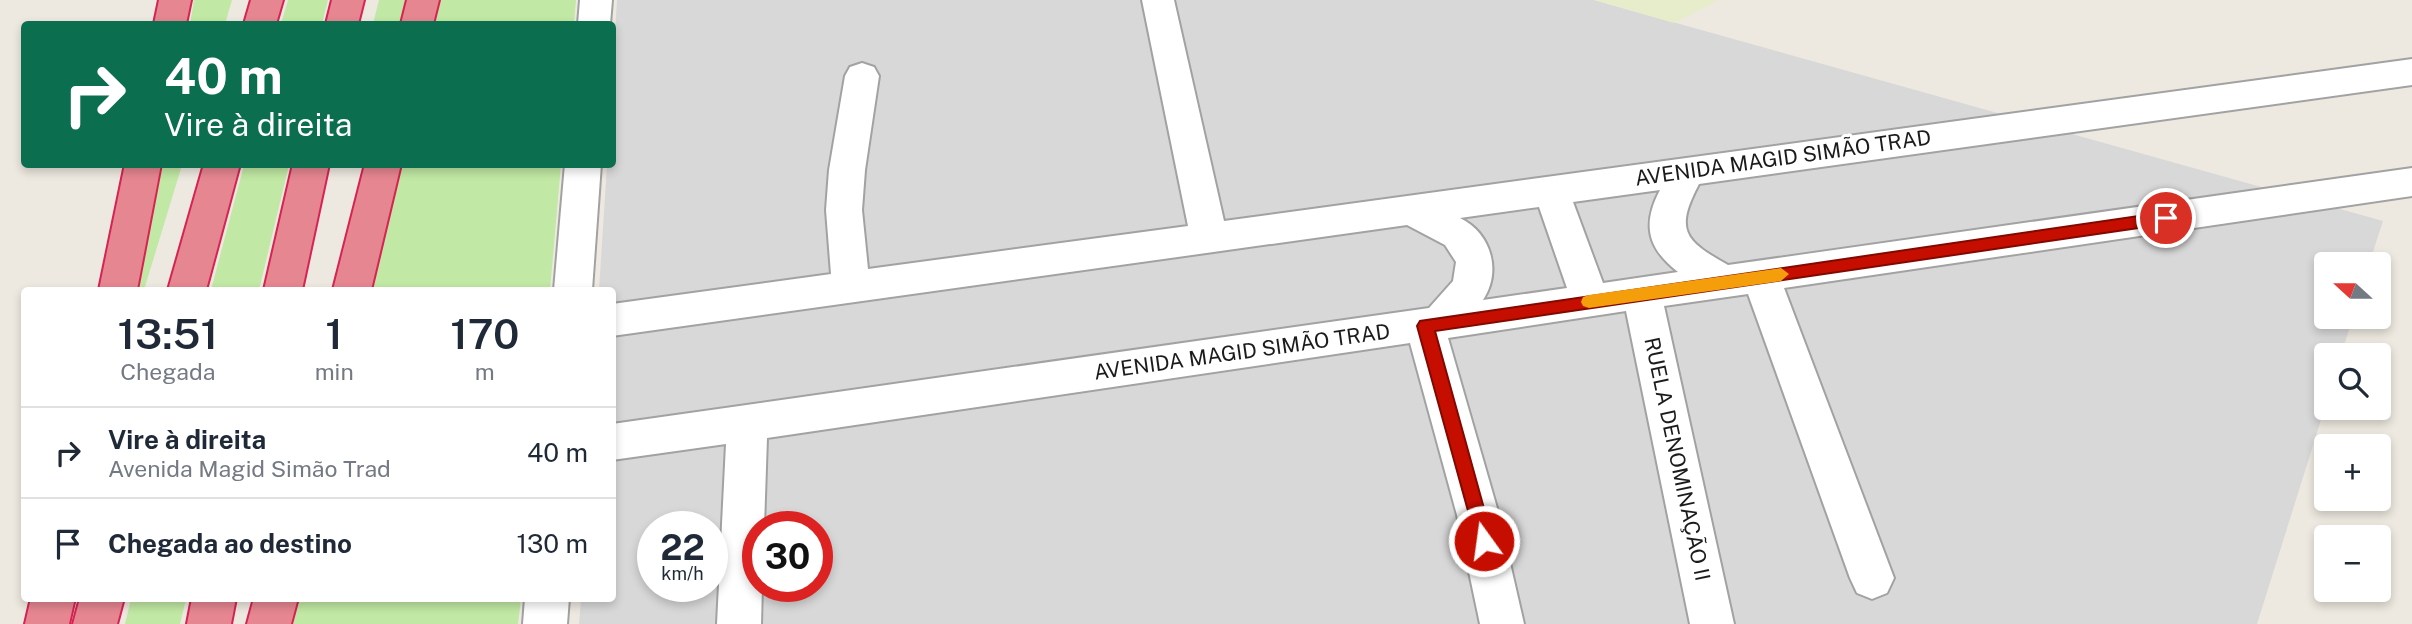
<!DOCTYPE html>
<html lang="pt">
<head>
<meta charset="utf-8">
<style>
  body { margin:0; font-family:"Public Sans",sans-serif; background:#f6f6f7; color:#1f2937; height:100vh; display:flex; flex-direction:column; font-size:26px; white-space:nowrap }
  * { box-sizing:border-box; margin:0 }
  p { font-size:23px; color:#747a83 }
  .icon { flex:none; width:38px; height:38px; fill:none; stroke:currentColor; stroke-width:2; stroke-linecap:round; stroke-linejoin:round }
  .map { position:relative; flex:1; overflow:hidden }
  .panel { position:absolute; left:21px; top:287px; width:595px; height:315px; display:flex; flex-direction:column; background:#fff; border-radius:7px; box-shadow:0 4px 10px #0003 }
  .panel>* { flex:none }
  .guide { position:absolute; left:21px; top:21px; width:595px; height:147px; border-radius:7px; box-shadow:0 4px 10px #0003; background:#0b6e4f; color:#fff; overflow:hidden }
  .needle { width:46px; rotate:291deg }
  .fabs { position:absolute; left:2314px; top:252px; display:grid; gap:14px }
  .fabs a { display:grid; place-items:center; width:77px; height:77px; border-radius:7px; background:#fff; box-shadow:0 4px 10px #0003; font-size:35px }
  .speed { position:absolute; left:637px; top:511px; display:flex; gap:14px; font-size:35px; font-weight:700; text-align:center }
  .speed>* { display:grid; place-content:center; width:91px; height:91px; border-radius:50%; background:#fff; box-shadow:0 4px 10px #0003; line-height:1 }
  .speed small { font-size:18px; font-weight:400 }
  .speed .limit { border:10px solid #d22; background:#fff; color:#111 }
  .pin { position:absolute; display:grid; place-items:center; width:60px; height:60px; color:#fff; margin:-30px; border:4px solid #fff; border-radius:50%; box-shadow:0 2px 7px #0007 }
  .me { position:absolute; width:77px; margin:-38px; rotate:346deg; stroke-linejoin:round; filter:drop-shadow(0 0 5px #0008) }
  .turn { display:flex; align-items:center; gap:24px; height:147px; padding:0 28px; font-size:32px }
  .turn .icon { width:91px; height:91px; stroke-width:2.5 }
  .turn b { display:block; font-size:49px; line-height:60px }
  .eta { display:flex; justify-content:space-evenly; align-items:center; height:119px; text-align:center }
  .eta b { font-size:42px; font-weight:600; line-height:49px }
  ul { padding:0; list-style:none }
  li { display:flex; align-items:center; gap:21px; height:91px; padding:0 28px; border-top:2px solid #e0e1e3 }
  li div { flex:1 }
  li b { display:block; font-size:26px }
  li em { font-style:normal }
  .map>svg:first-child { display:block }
  .residential { fill:#d9d8d8; fill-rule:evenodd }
  .farmland { fill:#e7ecca }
  .grass { fill:#c1e8a4 }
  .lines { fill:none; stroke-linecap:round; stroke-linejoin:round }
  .minor-casing { stroke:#a2a2a2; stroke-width:4 }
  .highway-casing { stroke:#d52353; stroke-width:4 }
  .minor { fill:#fff; fill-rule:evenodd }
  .highway { fill:#e68691; fill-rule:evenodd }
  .route { fill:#c60e00; stroke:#810900; stroke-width:2 }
  .slow { fill:#f59e0b }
  .labels { text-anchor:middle; stroke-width:6; stroke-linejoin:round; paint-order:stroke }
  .street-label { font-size:21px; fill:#1b1b1b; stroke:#fff }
</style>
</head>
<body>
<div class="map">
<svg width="2412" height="624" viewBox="0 0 2412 624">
  <rect width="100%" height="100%" fill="#ede9e0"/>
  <path class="residential" d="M 617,0 L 1594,0 L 2383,221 L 2369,264 L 2326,264 L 2326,317 L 2353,317 L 2341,355 L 2326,355 L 2326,404 L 2257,624 L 579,624 L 581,599 L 612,598 L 612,290 L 599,290 L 607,165 L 612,164 L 612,77 ZM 653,527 L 712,527 L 712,586 L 653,586 ZM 758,527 L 817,527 L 817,586 L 758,586 Z"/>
  <path class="farmland" d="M 1594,0 L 1719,0 L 1674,23 Z"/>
  <g class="grass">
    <path d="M 194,0 L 232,0 L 225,24 L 190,24 Z"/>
    <path d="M 288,0 L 328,0 L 322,24 L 281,24 Z"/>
    <path d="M 379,0 L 407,0 L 401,24 L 373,24 Z"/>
    <path d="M 437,0 L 576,0 L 574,24 L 432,24 Z"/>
    <path d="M 162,165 L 182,165 L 144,290 L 135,290 Z"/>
    <path d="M 244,165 L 289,165 L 259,290 L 211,290 Z"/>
    <path d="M 402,165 L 561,165 L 550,290 L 372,290 Z"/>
    <path d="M 131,599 L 186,599 L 180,624 L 125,624 Z"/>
    <path d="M 299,599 L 299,598 L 521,599 L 518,624 L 293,624 Z"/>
  </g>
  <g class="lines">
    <defs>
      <g id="minor">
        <path d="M 580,0 L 612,0 L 610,24 L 578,24 Z"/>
        <path d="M 1142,0 L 1174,0 L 1224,221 L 2412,59 L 2412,85 L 1699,184 C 1674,231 1685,241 1728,265 L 2412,168 L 2412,196 L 1784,288 L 1894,578 L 1887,593 L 1872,599 L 1857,593 L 1850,578 L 1748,294 L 1664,306 L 1734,624 L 1690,624 L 1626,311 L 1448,338 L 1499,515 L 1524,624 L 1480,624 L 1457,515 L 1410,343 L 767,438 L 764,527 L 758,527 L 758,586 L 762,586 L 761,624 L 717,624 L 726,444 L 612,460 L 612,424 L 1429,308 L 1453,281 L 1456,262 L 1445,245 L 1407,225 L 612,336 L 612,304 L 831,274 L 826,210 L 829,170 L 845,76 L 850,67 L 862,63 L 874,67 L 879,76 L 865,170 L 862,210 L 868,269 L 1188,226 ZM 1660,190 C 1642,224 1647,248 1678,272 L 1603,283 L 1573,202 ZM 1539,207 L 1567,288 L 1483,300 C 1502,271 1491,233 1460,218 Z"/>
        <path d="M 565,164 L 601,164 L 592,290 L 554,290 Z"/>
        <path d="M 525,598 L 569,598 L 567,624 L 523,624 Z"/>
      </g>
      <g id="highway">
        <path d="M 159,0 L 191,0 L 186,24 L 154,24 Z"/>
        <path d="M 251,0 L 283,0 L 276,24 L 244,24 Z"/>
        <path d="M 332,0 L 364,0 L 358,24 L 326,24 Z"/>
        <path d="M 407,0 L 439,0 L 433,24 L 401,24 Z"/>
        <path d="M 125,164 L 161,164 L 137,290 L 99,290 Z"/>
        <path d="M 204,164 L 240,164 L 206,290 L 168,290 Z"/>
        <path d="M 293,164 L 329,164 L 302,290 L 264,290 Z"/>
        <path d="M 365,164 L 401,164 L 371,290 L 333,290 Z"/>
        <path d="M 31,598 L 75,598 L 69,624 L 25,624 Z"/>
        <path d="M 80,598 L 124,598 L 117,624 L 73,624 Z"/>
        <path d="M 192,598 L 236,598 L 231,624 L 187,624 Z"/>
        <path d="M 254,598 L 298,598 L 291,624 L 247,624 Z"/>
      </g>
    </defs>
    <use href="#minor" class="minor-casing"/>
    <use href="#highway" class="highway-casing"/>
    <use href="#minor" class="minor"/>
    <use href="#highway" class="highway"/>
  </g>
  <path class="route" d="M 2166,212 L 2174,218 L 2166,224 L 1435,331 L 1493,541 L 1490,547 L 1484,549 L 1478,547 L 1417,326 L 1420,321 Z"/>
  <path class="slow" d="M 1781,268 L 1789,274 L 1781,281 L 1589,308 L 1583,306 L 1581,302 L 1583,297 L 1589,295 Z"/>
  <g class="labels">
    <g class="street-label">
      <text transform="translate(1783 158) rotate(-8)" y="7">AVENIDA MAGID SIMÃO TRAD</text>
      <text transform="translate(1242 352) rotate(-8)" y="7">AVENIDA MAGID SIMÃO TRAD</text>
      <text transform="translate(1677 459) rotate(78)" y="7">RUELA DENOMINAÇÃO II</text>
    </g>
  </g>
</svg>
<div class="fabs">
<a><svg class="needle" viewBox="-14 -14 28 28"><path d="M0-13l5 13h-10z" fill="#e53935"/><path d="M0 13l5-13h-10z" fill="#747a83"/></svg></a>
<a><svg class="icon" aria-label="search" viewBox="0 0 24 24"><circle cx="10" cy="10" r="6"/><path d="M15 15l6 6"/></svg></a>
<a>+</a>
<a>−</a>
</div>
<div class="speed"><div>22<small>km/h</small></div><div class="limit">30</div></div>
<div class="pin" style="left:2166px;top:218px;background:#d93025"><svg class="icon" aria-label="arrive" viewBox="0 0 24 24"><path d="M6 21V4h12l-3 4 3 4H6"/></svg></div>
<svg class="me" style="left:1484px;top:541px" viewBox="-20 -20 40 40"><circle r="17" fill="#c60e00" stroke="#fff" stroke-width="3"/><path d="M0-11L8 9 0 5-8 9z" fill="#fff"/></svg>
<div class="guide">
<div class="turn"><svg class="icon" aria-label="right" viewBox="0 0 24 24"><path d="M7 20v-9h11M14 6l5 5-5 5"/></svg><div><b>40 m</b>Vire à direita</div></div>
</div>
<section class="panel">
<div class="eta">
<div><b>13:51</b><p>Chegada</p></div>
<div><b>1</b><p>min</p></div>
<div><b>170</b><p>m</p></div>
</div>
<ul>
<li><svg class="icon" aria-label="right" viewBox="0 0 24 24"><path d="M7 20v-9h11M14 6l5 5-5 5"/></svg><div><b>Vire à direita</b><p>Avenida Magid Simão Trad</p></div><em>40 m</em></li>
<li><svg class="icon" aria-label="arrive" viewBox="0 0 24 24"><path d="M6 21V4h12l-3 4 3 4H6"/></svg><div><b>Chegada ao destino</b></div><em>130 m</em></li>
</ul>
</section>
</div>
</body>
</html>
